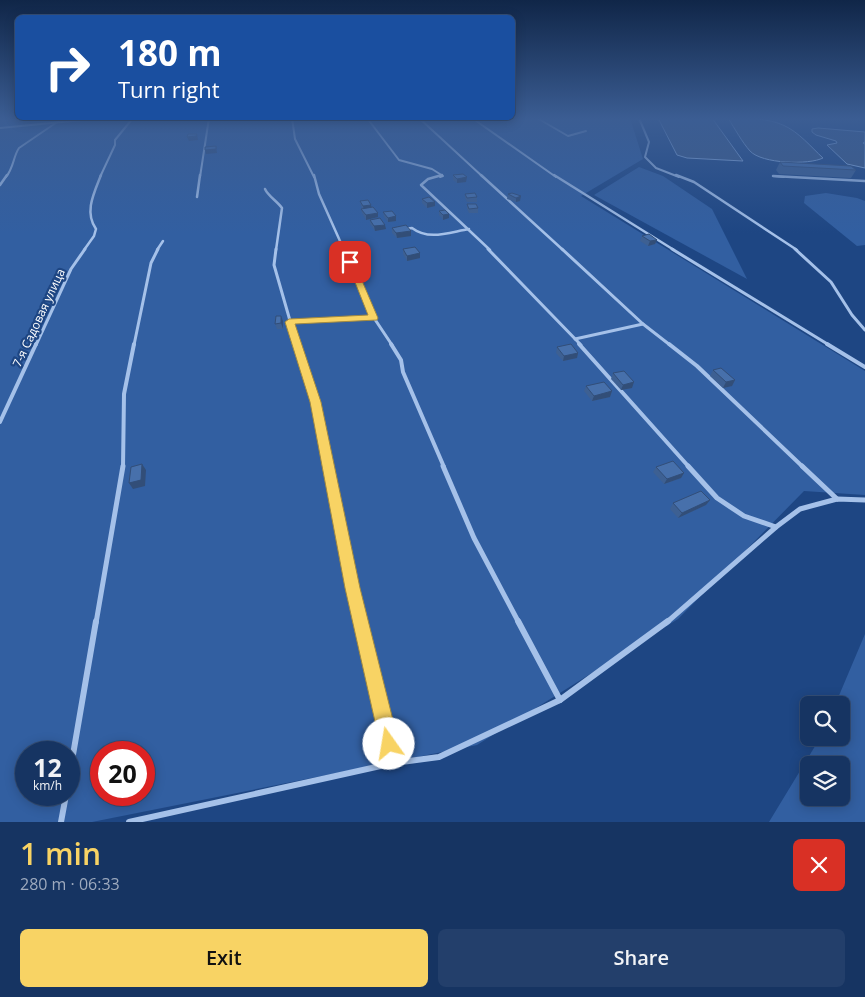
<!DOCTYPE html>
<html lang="en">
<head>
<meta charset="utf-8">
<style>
  body { margin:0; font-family:"Open Sans",sans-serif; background:#233f6b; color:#f1f3f6; height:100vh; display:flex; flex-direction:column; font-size:19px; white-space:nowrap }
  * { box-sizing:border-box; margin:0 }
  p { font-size:16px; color:#9eaabe }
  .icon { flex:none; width:28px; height:28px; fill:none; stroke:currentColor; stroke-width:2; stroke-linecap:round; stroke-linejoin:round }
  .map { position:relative; height:822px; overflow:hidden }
  .drawer { display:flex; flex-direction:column; background:#163462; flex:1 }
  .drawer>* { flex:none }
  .top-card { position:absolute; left:15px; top:15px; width:500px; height:105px; border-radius:8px; box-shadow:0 2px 12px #0003,0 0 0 1px #354f77; background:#1a4fa0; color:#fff; overflow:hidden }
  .tools { position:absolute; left:800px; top:696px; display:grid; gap:10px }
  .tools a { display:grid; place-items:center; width:50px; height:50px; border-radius:8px; background:#163462; box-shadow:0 2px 12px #0003,0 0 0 1px #354f77; font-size:25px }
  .speed { position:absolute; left:15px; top:741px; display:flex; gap:10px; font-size:25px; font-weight:700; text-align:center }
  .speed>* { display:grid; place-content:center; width:65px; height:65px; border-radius:50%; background:#163462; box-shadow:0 2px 12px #0003,0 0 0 1px #354f77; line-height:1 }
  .speed small { font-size:12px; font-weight:400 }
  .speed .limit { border:8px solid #d22; background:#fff; color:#111 }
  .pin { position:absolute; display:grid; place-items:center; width:42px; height:42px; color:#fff; margin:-21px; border-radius:10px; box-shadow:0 2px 8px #0006 }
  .me { position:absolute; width:55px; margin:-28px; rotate:347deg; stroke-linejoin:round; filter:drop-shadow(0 0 4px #0008) }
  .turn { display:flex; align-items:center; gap:18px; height:105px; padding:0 20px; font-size:22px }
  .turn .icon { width:65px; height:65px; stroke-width:2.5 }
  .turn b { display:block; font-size:35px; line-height:42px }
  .round { display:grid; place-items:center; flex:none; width:52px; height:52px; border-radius:8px; background:#233f6b }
  .overview { display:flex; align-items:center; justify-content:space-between; height:85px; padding:0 20px }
  h1 { font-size:30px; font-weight:600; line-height:38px; color:#f8d364 }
  .action { display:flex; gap:10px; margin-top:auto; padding:10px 20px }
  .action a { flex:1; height:58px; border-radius:8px; background:#f8d364; color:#111; font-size:20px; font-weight:600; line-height:58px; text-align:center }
  .action a+a { background:#233f6b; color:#f1f3f6 }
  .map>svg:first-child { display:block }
  .green { fill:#325fa1; fill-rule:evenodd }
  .water { fill:#3d5a86; stroke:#98bbeb }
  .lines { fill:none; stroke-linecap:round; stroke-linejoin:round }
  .lane-far5 { stroke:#a5c1e9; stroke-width:2 }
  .lane-far4 { stroke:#a5c1e9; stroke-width:2.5 }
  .lane-far3 { stroke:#a5c1e9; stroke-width:3 }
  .lane-far2 { stroke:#a5c1e9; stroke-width:4 }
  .lane-far1 { stroke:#a5c1e9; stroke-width:5 }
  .lane { stroke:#a5c1e9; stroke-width:6 }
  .wall { fill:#3d6093 }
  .shaded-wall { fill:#324e78 }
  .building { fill:#4770ab; stroke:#324e78 }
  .route { fill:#f8d364; stroke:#a18941 }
  .labels { text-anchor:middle; stroke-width:4.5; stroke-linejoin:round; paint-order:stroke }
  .far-street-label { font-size:12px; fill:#fff; stroke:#1e4683 }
</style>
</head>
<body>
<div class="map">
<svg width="865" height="822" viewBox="0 0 865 822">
  <rect width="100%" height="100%" fill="#1e4683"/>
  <g class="green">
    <path d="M 0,118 L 630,118 L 643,159 L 581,196 L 865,371 L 865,495 L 804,491 L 678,619 L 477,745 L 92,822 L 0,822 ZM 26,752 L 69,752 L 69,795 L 26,795 ZM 101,752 L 144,752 L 144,795 L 101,795 Z"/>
    <path d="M 639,167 L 663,176 L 712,209 L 747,279 L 594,195 Z"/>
    <path d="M 826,193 L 857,198 L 865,201 L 865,245 L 857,246 L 804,203 L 805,196 Z"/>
    <path d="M 865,634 L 865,822 L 769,822 L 820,738 L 841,738 L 841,705 L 835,705 ZM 809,765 L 841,765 L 841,798 L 809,798 Z"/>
  </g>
  <g class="water">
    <path d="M 658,118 L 712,118 L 743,161 L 687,158 L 677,155 Z"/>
    <path d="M 728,118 C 746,118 767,118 783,125 C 799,132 811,147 823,158 C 809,165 762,164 750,151 C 742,142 735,129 728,118 Z"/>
    <path d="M 818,128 L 865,132 L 865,142 L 863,143 L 865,144 L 865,168 L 847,164 L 827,145 L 837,143 L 836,141 L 816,135 L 812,132 L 812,129 Z"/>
  </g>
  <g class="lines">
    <g class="lane-far5">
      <path d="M 292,118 L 295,139 L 314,177"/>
      <path d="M 367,118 L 399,160 L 432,169 L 443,176 L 440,177"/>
      <path d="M 419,118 L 483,177"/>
      <path d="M 472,118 L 556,177"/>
      <path d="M 537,118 L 568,136 L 586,131"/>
      <path d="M 639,118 L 649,142 L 645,157 L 656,168 L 679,177"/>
      <path d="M 0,128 L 103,118"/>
      <path d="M 773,176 L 784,177"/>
      <path d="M 6,177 C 14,167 13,157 19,148 L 63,118"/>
      <path d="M 100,177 L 115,145 L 115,140 L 133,118"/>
      <path d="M 200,177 L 209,118"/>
    </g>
    <g class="lane-far4">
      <path d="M 314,175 L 319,194 L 344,250"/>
      <path d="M 442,175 L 428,179 L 421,185 L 490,250"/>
      <path d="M 481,175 L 563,250"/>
      <path d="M 554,175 L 674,250"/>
      <path d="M 676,175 L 694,182 L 797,250"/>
      <path d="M 773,176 L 865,181"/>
      <path d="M 0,185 L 7,175"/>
      <path d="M 265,189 C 268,196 277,201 282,208 L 276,250"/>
      <path d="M 197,197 L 200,175"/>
      <path d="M 404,229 L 412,228 C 429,241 450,232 469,229"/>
      <path d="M 84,250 L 94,236 L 96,229 C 84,212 94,193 101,175"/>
      <path d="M 157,250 L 163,241"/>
    </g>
    <g class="lane-far3">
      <path d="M 276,249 L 274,265 L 297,345"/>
      <path d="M 343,249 L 374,318 L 392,345"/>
      <path d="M 488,249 L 581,345"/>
      <path d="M 562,249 L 643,324 L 670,345"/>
      <path d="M 672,249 L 829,345"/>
      <path d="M 795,249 L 831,282 L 852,315 L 865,330"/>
      <path d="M 289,322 L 374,318"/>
      <path d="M 575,339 L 643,324"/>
      <path d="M 36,345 L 71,269 L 85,249"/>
      <path d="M 134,345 L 151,263 L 158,249"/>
    </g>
    <g class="lane-far2">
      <path d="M 296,344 L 316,402 L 329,467"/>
      <path d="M 391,344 L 401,360 L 403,372 L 444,467"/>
      <path d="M 579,344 L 689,467"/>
      <path d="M 669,344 L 697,366 L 803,467"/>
      <path d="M 827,344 L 865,367"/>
      <path d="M 0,422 L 36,344"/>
      <path d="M 123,467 L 124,394 L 134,344"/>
    </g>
    <g class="lane-far1">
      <path d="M 329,466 L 361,623"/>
      <path d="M 443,466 L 474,538 L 519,623"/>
      <path d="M 688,466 L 717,498 L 744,516 L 776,527"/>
      <path d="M 802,466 L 837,499"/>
      <path d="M 96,623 L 123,466"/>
      <path d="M 666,623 L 776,527 L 800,509 L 837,499 L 865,500"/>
    </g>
    <g class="lane">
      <path d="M 361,621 L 394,763"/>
      <path d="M 518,621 L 560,700"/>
      <path d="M 69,778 L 96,621"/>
      <path d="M 61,822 L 66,795"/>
      <path d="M 129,822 L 394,763 L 439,757 L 560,700 L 668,621"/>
    </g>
  </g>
  <g class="wall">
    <path d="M 780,162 L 856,170 L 851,178 L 779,174 L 776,170 Z"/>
    <path d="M 453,175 L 466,182 L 457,183 L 453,180 Z"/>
    <path d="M 512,193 L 520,201 L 516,202 L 507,199 L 508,194 Z"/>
    <path d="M 465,194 L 477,197 L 477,202 L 467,202 L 465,198 Z"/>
    <path d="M 422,199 L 435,206 L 427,208 L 422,203 Z"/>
    <path d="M 360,201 L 371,205 L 371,207 L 378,213 L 378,217 L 366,220 L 362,213 L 361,209 L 362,208 L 361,206 Z"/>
    <path d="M 467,204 L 478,208 L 478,213 L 469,213 L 467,209 Z"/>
    <path d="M 439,211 L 449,218 L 443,220 L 439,215 Z"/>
    <path d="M 383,212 L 396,221 L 388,222 L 384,217 Z"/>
    <path d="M 370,220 L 386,229 L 375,231 L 370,224 Z"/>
    <path d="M 392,228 L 411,231 L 411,236 L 397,238 L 392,233 Z"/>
    <path d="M 642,236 L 657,240 L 655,244 L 648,246 L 640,241 Z"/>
    <path d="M 403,249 L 420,258 L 407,261 L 403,254 Z"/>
    <path d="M 281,316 L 283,321 L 283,329 L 277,329 L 275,324 Z"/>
    <path d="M 557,347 L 578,353 L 577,358 L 563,361 L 556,353 Z"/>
    <path d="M 713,370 L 735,380 L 732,386 L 723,388 L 710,376 Z"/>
    <path d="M 613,373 L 632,388 L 621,390 L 611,379 Z"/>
    <path d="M 586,386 L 612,391 L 610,397 L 592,401 L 584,391 Z"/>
    <path d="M 656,467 L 684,473 L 681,478 L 664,484 L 653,472 Z"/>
    <path d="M 710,500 L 706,505 L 678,518 L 670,509 L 673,503 Z"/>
  </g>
  <g class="shaded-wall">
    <path d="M 197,134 L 198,140 L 189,141 L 187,137 Z"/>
    <path d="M 216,146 L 217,153 L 206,154 L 205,150 Z"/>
    <path d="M 467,177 L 466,182 L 457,183 L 457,179 Z"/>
    <path d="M 521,196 L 520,201 L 516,202 L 516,198 Z"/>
    <path d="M 435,202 L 435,206 L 427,208 L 427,203 Z"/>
    <path d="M 371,205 L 372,209 L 364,211 L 363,206 Z"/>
    <path d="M 378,213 L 378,217 L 366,220 L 366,215 Z"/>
    <path d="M 449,214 L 449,218 L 443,220 L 443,215 Z"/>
    <path d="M 396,216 L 396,221 L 388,222 L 388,218 Z"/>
    <path d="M 385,225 L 386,229 L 375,231 L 374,226 Z"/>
    <path d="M 411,231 L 411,236 L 397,238 L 396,233 Z"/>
    <path d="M 657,240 L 655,244 L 648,246 L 650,241 Z"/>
    <path d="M 420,253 L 420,258 L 407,261 L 407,256 Z"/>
    <path d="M 281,316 L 283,321 L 283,329 L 281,323 Z"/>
    <path d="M 578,353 L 577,358 L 563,361 L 564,356 Z"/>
    <path d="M 735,380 L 732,386 L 723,388 L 726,382 Z"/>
    <path d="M 634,382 L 632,388 L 621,390 L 623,385 Z"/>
    <path d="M 612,391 L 610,397 L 592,401 L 594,396 Z"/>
    <path d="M 142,464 L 146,470 L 145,486 L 133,489 L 129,483 Z"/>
    <path d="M 684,473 L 681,478 L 664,484 L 667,479 Z"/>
    <path d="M 710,500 L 706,505 L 678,518 L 682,513 Z"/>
  </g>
  <g class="building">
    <path d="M 188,134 L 197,134 L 196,136 L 187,137 Z"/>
    <path d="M 216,146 L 216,149 L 205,150 L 205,147 Z"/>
    <path d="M 780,162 L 851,166 L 856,170 L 783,166 Z"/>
    <path d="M 463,174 L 467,177 L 457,179 L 453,175 Z"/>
    <path d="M 475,193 L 477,197 L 467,198 L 465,194 Z"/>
    <path d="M 512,193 L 521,196 L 516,198 L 508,194 Z"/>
    <path d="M 429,197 L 435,202 L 427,203 L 422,199 Z"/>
    <path d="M 368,200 L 371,205 L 363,206 L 360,201 Z"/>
    <path d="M 467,204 L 476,204 L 478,208 L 469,209 Z"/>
    <path d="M 373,207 L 378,213 L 366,215 L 361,209 Z"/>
    <path d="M 445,210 L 449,214 L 443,215 L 439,211 Z"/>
    <path d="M 392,211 L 396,216 L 388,218 L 383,212 Z"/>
    <path d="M 380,218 L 385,225 L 374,226 L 370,220 Z"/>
    <path d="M 406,225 L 411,231 L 396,233 L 392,228 Z"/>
    <path d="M 649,234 L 657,240 L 650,241 L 642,236 Z"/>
    <path d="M 415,247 L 420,253 L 407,256 L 403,249 Z"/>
    <path d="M 276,316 L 281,316 L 281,323 L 275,324 Z"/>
    <path d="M 571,344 L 578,353 L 564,356 L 557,347 Z"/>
    <path d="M 721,368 L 735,380 L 726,382 L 713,370 Z"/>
    <path d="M 624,371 L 634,382 L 623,385 L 613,373 Z"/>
    <path d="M 604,382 L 612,391 L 594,396 L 586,386 Z"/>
    <path d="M 673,461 L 684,473 L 667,479 L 656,467 Z"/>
    <path d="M 142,464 L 141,480 L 129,483 L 131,467 Z"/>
    <path d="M 701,491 L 710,500 L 682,513 L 673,503 Z"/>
  </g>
  <linearGradient id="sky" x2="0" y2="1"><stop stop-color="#102648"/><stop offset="0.51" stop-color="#3b5d93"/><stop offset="1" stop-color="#3b5d93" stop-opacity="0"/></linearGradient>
  <rect width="865" height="233" fill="url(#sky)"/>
  <path class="route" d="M 350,259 L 354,262 L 378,318 L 377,320 L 295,324 L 321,402 L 360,588 L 399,744 L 396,750 L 389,753 L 383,750 L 380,744 L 345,588 L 310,402 L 285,322 L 289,319 L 368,315 L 347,262 Z"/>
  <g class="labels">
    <g class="far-street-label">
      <text transform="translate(39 318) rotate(-65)" y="4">7-я Садовая улица</text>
    </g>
  </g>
</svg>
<div class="tools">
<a><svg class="icon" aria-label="search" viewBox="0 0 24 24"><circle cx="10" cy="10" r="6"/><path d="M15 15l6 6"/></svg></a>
<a><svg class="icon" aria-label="layers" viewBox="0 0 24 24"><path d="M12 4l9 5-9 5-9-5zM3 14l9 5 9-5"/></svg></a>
</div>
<div class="speed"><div>12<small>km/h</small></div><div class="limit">20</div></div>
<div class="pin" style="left:350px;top:262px;background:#d93025"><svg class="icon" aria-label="arrive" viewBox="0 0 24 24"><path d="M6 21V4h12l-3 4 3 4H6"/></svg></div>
<svg class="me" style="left:389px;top:744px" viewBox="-20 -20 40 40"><circle r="19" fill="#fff"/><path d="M0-13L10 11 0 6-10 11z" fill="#f8d364"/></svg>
<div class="top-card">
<div class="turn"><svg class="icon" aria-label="right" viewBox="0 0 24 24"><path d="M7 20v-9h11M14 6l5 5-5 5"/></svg><div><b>180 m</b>Turn right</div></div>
</div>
</div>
<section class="drawer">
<div class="overview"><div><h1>1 min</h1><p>280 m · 06:33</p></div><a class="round" style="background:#d93025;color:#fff"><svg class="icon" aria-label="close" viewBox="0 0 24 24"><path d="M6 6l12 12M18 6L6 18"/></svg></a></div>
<div class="action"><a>Exit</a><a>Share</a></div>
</section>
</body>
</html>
